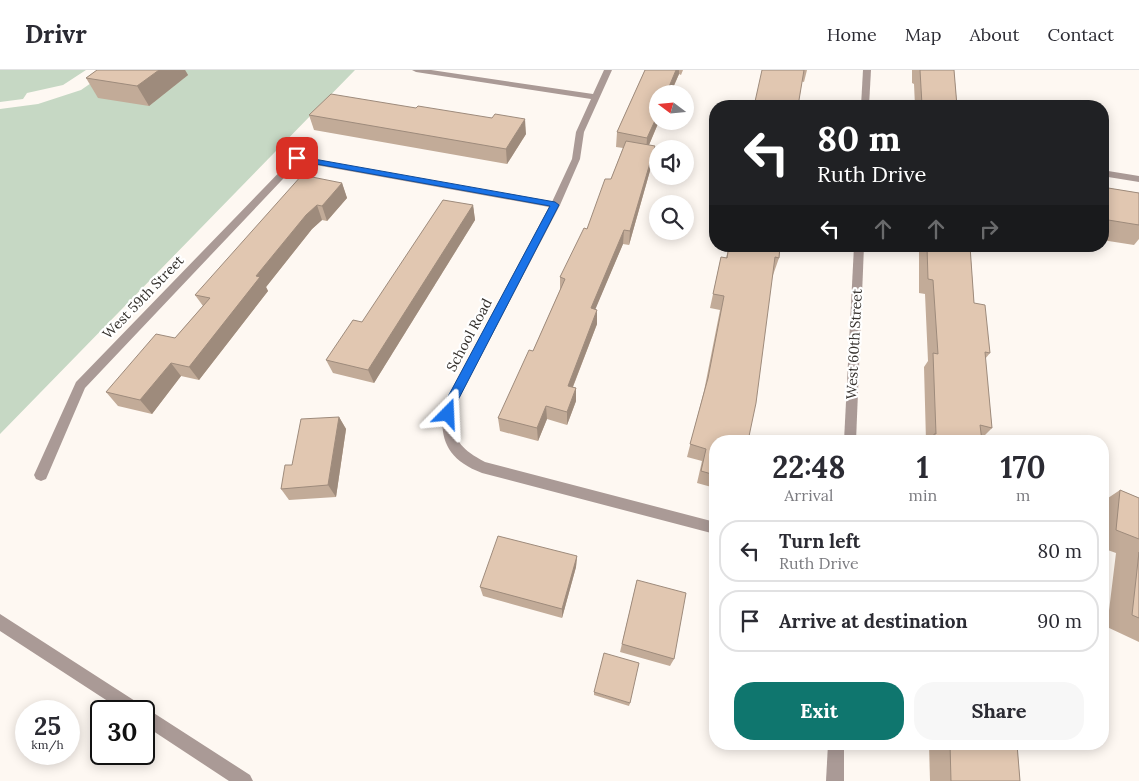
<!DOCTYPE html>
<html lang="en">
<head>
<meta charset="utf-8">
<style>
  body { margin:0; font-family:Lora,serif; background:#f7f7f7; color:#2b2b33; height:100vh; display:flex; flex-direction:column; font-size:19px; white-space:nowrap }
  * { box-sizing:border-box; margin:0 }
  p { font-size:16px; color:#7c7c81 }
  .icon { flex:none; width:28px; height:28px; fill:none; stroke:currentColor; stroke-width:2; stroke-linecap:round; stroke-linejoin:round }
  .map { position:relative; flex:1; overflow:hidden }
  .drawer { position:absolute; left:709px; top:365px; width:400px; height:315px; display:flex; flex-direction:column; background:#fff; border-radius:20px; box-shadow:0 2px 12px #0003 }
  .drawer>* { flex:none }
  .banner { position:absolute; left:709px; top:30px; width:400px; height:152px; border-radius:20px; box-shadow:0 2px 12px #0003; background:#202124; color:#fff; overflow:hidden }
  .needle { width:32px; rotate:286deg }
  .controls { position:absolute; left:649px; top:15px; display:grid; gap:10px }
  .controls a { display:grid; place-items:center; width:45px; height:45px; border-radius:50%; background:#fff; box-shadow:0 2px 12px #0003; font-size:25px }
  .speed { position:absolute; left:15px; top:630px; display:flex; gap:10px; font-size:25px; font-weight:700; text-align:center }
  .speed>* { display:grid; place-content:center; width:65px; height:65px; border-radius:50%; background:#fff; box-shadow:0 2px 12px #0003; line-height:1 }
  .speed small { font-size:12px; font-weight:400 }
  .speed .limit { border:2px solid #111; border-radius:8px; background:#fff; color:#111 }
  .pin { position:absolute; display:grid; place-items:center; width:42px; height:42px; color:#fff; margin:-21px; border-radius:10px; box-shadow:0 2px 8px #0006 }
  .me { position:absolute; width:55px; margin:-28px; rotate:21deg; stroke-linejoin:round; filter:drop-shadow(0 0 4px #0008) }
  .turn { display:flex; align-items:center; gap:18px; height:105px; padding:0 25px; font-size:22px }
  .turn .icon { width:65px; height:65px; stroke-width:2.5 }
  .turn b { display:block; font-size:35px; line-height:42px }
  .lanes { display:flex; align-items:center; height:48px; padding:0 25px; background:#0003; justify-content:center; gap:25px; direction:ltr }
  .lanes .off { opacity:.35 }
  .eta { display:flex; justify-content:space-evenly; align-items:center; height:85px; text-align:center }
  .eta b { font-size:30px; font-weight:800; line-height:35px }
  .button { display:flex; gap:10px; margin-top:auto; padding:10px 25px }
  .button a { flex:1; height:58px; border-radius:20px; background:#0f766e; color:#fff; font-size:20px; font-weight:800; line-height:58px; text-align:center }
  .button a+a { background:#f7f7f7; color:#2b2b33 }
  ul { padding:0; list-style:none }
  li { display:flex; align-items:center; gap:15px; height:62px; margin:0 10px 8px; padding:0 15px; border:2px solid #e1e1e2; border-radius:20px }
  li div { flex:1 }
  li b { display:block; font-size:19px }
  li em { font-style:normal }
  header { display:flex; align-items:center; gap:30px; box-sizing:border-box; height:70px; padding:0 25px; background:#fff; border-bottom:1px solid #e1e1e2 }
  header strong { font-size:24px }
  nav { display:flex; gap:28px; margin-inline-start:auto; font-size:18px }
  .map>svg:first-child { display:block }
  .green { fill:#c6d8c4 }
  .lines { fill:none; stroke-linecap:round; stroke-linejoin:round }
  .minor { fill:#aa9a96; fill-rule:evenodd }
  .wall { fill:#c2ab98 }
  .shaded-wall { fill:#9e8b7c }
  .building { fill:#e1c7b1; stroke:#9e8b7c }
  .route { fill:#1a73e8; stroke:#114b97 }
  .labels { text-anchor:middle; stroke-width:4.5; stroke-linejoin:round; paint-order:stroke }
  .street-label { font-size:14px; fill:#34302c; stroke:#fff }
</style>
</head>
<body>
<header>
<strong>Drivr</strong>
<nav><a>Home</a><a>Map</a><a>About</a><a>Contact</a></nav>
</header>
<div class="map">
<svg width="1139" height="711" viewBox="0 0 1139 711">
  <rect width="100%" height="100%" fill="#fef8f2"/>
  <g class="green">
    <path d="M 0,0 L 86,0 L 63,15 L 27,23 L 23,29 L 0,32 Z"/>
    <path d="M 110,0 L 355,0 L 0,364 L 0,39 L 38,34 L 81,20 Z"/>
  </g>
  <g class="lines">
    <g class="minor">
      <path d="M 412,0 L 431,0 L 593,24 L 604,0 L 612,0 L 584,62 L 580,89 L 560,135 L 456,334 C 451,367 456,376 485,392 L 715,452 L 715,464 L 482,403 C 447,390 438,368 444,334 L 549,137 L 299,92 L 85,318 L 46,409 L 41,411 L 36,409 L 34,405 L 76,312 L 294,87 L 552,132 L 572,89 L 576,62 L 591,29 L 416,2 Z"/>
      <path d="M 863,0 L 871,0 L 869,36 L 861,36 Z"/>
      <path d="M 1102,100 L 1139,106 L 1139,112 L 1102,106 Z"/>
      <path d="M 854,176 L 864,176 L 856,371 L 844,371 Z"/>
      <path d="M 0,544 L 250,705 L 253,711 L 229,711 L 144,655 L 144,641 L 123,641 L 0,561 Z"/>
      <path d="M 828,674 L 844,674 L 844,711 L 826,711 Z"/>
    </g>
  </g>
  <g class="wall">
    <path d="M 97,0 L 185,0 L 188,5 L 149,36 L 98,28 L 86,8 Z"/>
    <path d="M 645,0 L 683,0 L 681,5 L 679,4 L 649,75 L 653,90 L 629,175 L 623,174 L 595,239 L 597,254 L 573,317 L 576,318 L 576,331 L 567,355 L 547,349 L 538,371 L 500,361 L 498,348 L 533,281 L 560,220 L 560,207 L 587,159 L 611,109 L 623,78 L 616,77 L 617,62 Z"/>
    <path d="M 762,0 L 807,0 L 804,12 Z"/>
    <path d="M 912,0 L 954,0 L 957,36 L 915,36 L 914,14 L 912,13 Z"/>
    <path d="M 309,45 L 526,64 L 507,94 L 314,60 Z"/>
    <path d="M 342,113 L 347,128 L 327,151 L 322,150 L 312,159 L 266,217 L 268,221 L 199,310 L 181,306 L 152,344 L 118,336 L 106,322 L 175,268 L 203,236 L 195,225 Z"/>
    <path d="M 1102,117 L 1139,123 L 1139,169 L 1134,175 L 1102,170 Z"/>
    <path d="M 473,135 L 475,150 L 374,313 L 333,303 L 326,290 Z"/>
    <path d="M 729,176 L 780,176 L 779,188 L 715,371 L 715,418 L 697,413 L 702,391 L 687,387 L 704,321 L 720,240 L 710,238 L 721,187 L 726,188 Z"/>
    <path d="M 919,176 L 970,176 L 974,233 L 990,283 L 985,289 L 992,358 L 981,369 L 982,371 L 926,371 L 924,297 L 928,291 L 925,224 L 919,223 Z"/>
    <path d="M 339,347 L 346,359 L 336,427 L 289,430 L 281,419 L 292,395 Z"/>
    <path d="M 1120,420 L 1139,428 L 1139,572 L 1107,557 L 1116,483 L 1102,478 L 1102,432 Z"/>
    <path d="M 577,486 L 576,497 L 562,548 L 483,526 L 480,517 Z"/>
    <path d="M 637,510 L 674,589 L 670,596 L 620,582 Z"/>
    <path d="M 594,622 L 630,633 L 629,636 L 594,625 Z"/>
    <path d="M 929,674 L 1017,674 L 1020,711 L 930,711 Z"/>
  </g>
  <g class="shaded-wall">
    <path d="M 159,0 L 185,0 L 188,5 L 149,36 L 137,16 Z"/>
    <path d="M 676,0 L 679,0 L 679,4 L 670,24 L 666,24 Z"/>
    <path d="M 658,44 L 658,51 L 659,51 L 646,82 L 647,68 Z"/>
    <path d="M 525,49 L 526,64 L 507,94 L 506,79 Z"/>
    <path d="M 655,76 L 653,90 L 629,175 L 630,161 Z"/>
    <path d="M 342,113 L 347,128 L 327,151 L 322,136 Z"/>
    <path d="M 317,135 L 322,150 L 312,159 L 266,217 L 268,221 L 199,310 L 189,297 L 256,206 L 306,145 Z"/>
    <path d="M 473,135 L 475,150 L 374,313 L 368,300 Z"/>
    <path d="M 624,160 L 623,174 L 590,252 L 591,238 Z"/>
    <path d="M 597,240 L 597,254 L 568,329 L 568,316 Z"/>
    <path d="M 171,293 L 181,306 L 152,344 L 140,330 Z"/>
    <path d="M 576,318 L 576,331 L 567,355 L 567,342 Z"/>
    <path d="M 546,336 L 547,349 L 538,371 L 537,358 Z"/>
    <path d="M 339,347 L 346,359 L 336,427 L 328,415 Z"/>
    <path d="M 577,486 L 576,497 L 562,548 L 562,539 Z"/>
  </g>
  <g class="building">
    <path d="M 97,0 L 159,0 L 137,16 L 86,8 Z"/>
    <path d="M 645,0 L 676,0 L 666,24 L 658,24 L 658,44 L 647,68 L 617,62 Z"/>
    <path d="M 762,0 L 804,0 L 798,36 L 754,36 Z"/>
    <path d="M 920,0 L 954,0 L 957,36 L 933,36 L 922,35 Z"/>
    <path d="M 331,24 L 416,38 L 418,36 L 492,48 L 495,44 L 525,49 L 506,79 L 309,45 Z"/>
    <path d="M 626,71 L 655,76 L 630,161 L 624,160 L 591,238 L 597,240 L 568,316 L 576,318 L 567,342 L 546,336 L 537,358 L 498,348 L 529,280 L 533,281 L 565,209 L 560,207 L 584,158 L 587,159 L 605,109 L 611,109 Z"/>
    <path d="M 302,105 L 342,113 L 322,136 L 317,135 L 306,145 L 256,206 L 260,207 L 189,297 L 171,293 L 140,330 L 106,322 L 156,264 L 175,268 L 210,228 L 195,225 Z"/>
    <path d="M 1102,117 L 1139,123 L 1139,155 L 1102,149 Z"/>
    <path d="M 443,130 L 473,135 L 368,300 L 326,290 L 353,250 L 362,252 Z"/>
    <path d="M 729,176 L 780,176 L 779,188 L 775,187 L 756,333 L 748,371 L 715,371 L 715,405 L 701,401 L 706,379 L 690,374 L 708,308 L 724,226 L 713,224 L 721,187 L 727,188 Z"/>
    <path d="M 927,176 L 970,176 L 974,233 L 985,235 L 990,283 L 985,282 L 992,358 L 980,355 L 982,371 L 935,371 L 934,364 L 936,364 L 933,283 L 938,284 L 933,210 L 928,209 Z"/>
    <path d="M 339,347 L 328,415 L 281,419 L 285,395 L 292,395 L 301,349 Z"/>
    <path d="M 1120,420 L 1139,428 L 1139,469 L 1116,460 Z"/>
    <path d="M 498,466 L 577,486 L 562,539 L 480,517 Z"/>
    <path d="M 1139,482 L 1139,548 L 1132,545 Z"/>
    <path d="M 637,510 L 686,523 L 674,589 L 622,574 Z"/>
    <path d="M 604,583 L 639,593 L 630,633 L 594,622 Z"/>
    <path d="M 950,674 L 1017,674 L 1020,711 L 951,711 Z"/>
  </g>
  <path class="route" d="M 297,86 L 555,132 L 559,135 L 456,334 L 452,347 L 444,347 L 444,334 L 550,136 L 294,90 L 294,87 Z"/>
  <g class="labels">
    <g class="street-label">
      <text transform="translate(143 227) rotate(-46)" y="5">West 59th Street</text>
      <text transform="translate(469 265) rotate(-62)" y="5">School Road</text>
      <text transform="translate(854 274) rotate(-87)" y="5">West 60th Street</text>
    </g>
  </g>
</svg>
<div class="controls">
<a><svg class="needle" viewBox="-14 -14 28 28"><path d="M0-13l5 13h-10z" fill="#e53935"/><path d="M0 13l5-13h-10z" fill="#7c7c81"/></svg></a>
<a><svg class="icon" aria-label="sound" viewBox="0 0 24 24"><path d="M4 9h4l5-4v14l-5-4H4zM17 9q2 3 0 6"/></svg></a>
<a><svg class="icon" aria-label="search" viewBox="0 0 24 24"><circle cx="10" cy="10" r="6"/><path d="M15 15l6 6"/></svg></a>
</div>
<div class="speed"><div>25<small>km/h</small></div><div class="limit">30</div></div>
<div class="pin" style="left:297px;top:88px;background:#d93025"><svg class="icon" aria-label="arrive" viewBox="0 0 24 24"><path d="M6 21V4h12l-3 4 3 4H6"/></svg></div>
<svg class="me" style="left:448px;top:344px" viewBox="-20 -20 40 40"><path d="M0-17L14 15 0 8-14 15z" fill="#1a73e8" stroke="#fff" stroke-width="4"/></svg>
<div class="banner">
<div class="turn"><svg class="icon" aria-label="left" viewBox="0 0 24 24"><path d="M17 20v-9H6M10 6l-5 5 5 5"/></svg><div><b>80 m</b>Ruth Drive</div></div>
<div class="lanes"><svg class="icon" aria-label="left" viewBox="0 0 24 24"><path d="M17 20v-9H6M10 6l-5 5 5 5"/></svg><svg class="icon off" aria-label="ahead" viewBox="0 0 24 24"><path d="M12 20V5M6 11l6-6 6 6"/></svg><svg class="icon off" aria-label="ahead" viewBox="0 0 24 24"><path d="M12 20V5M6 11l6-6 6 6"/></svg><svg class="icon off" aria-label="right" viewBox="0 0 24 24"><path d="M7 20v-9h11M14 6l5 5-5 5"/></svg></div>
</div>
<section class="drawer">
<div class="eta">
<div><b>22:48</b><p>Arrival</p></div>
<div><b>1</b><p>min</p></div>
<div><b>170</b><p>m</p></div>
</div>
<ul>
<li><svg class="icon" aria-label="left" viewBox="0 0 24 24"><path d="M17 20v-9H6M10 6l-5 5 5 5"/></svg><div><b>Turn left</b><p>Ruth Drive</p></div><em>80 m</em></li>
<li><svg class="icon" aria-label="arrive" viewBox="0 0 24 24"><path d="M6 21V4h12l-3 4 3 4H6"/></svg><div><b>Arrive at destination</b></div><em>90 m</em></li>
</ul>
<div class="button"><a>Exit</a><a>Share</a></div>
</section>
</div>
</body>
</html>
